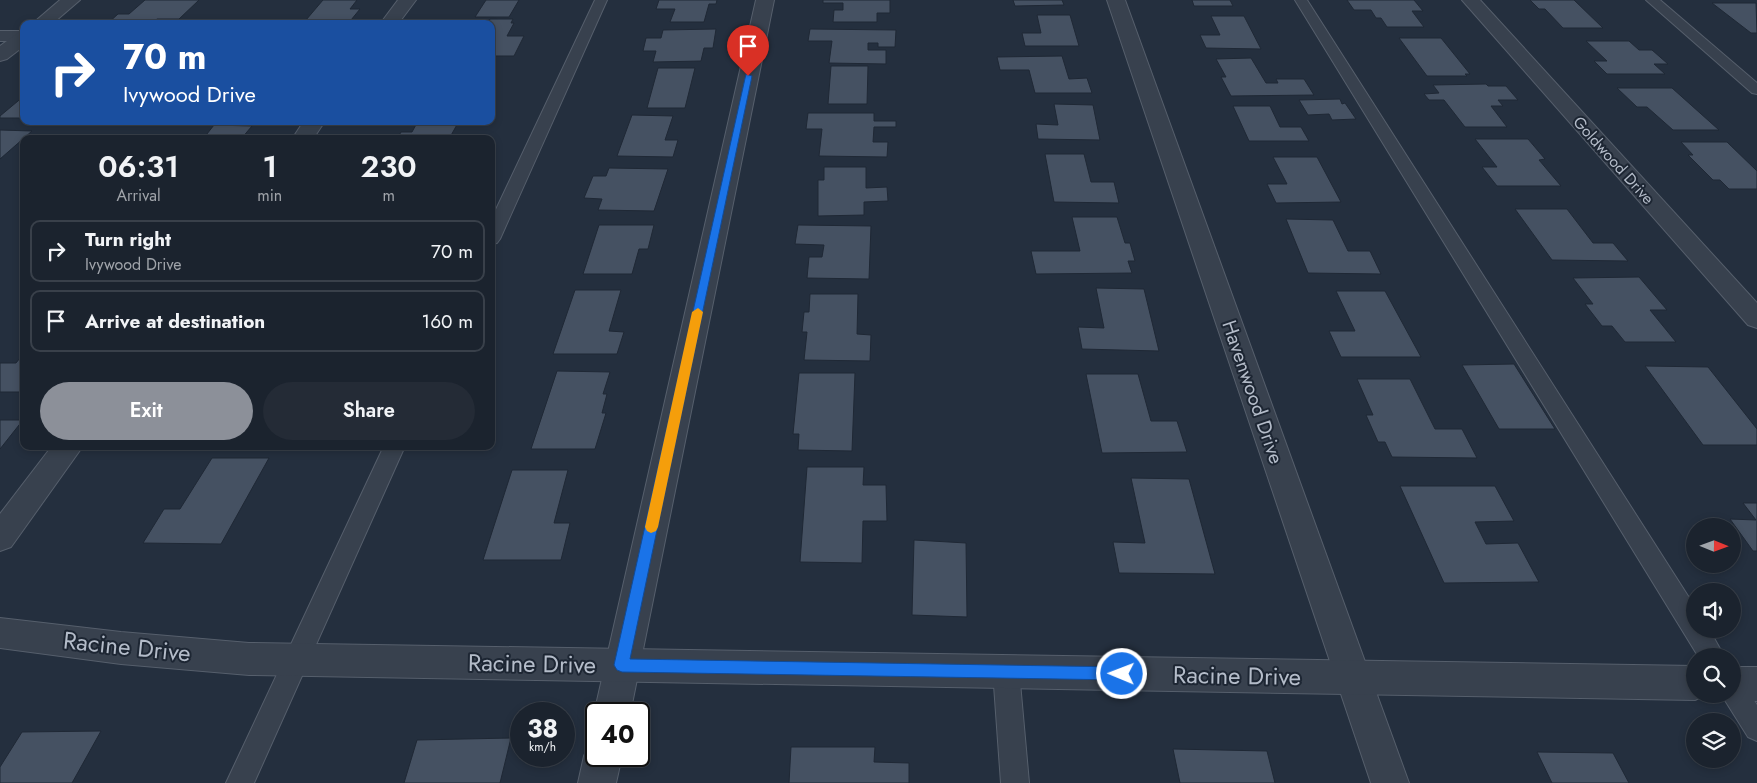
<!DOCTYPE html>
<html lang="en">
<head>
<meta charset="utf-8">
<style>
  body { margin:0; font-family:Jost,sans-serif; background:#242b36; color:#f1f3f6; height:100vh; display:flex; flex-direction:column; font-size:19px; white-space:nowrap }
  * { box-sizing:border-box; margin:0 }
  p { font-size:16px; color:#a0a4aa }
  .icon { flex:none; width:28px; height:28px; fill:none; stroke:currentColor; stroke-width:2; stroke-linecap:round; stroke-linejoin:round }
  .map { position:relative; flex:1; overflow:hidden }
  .drawer { position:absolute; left:20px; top:135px; width:475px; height:315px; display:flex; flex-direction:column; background:#1b232e; border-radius:10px; box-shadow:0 2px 8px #0003,0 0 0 1px #39404a }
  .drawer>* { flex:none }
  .top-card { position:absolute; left:20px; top:20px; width:475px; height:105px; border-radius:10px; box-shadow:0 2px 8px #0003,0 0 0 1px #39404a; background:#1a4fa0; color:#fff; overflow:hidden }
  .needle { width:32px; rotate:91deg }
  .buttons { position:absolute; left:1686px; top:518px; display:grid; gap:10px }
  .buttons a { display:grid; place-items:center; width:55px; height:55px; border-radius:50%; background:#1b232e; box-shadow:0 2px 8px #0003,0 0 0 1px #39404a; font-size:25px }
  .speed { position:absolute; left:510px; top:702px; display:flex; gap:10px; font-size:25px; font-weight:700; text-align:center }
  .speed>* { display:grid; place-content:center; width:65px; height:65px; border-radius:50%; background:#1b232e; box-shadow:0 2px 8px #0003,0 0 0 1px #39404a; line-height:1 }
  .speed small { font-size:12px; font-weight:400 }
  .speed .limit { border:2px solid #111; border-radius:8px; background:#fff; color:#111 }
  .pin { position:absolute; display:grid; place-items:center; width:42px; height:42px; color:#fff; margin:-51px -21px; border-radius:50% 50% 50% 0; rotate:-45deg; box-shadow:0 0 5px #0007 }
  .pin .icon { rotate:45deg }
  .me { position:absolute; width:55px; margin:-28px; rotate:271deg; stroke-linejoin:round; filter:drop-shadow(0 0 4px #0008) }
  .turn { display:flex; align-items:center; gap:18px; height:105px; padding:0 20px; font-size:22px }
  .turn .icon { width:65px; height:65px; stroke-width:2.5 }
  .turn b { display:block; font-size:35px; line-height:42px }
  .eta { display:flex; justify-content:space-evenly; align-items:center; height:85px; text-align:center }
  .eta b { font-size:30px; font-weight:600; line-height:35px }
  .button { display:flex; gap:10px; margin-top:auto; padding:10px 20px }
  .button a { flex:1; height:58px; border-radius:30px; background:#8c9099; color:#fff; font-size:20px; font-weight:600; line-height:58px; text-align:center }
  .button a+a { background:#242b36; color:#f1f3f6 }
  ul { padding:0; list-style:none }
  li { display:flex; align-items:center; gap:15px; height:62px; margin:0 10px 8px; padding:0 10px; border:2px solid #39404a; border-radius:10px }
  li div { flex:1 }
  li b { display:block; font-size:19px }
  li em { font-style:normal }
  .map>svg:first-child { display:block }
  .building { fill:#455162; stroke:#1f2835 }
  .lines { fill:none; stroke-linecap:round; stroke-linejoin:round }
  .service-casing { stroke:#565f6c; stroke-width:2 }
  .minor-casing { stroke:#565f6c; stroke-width:2 }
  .tertiary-casing { stroke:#565f6c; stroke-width:2 }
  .service { fill:#38414e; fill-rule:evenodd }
  .minor { fill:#38414e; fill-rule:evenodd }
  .tertiary { fill:#38414e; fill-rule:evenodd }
  .route { fill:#1a73e8; stroke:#114b97 }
  .slow { fill:#f59e0b }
  .labels { text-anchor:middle; stroke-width:4; stroke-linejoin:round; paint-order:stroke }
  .far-street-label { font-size:16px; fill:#b4bcc9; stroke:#1d2633 }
  .street-label { font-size:20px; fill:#b4bcc9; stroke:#1d2633 }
  .near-street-label { font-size:24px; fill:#b4bcc9; stroke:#1d2633 }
</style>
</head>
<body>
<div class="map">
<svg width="1757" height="783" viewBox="0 0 1757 783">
  <rect width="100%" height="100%" fill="#242f3e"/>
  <g class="building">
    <path d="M 145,0 L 199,0 L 179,19 L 157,19 L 151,24 L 107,24 L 118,14 L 129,14 Z"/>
    <path d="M 323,0 L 357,0 L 350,9 L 360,9 L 351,20 L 306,20 Z"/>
    <path d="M 486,0 L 519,0 L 509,17 L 475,17 Z"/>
    <path d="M 659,0 L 717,0 L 716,4 L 709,4 L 704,22 L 670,22 L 675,9 L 656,9 Z"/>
    <path d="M 823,0 L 890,0 L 890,13 L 877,13 L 877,22 L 833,22 L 834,10 L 843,10 L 843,3 L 823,3 Z"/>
    <path d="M 1013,0 L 1062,0 L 1064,5 L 1015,6 Z"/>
    <path d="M 1192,0 L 1230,0 L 1233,6 L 1194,6 Z"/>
    <path d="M 1347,0 L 1414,0 L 1423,11 L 1412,11 L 1424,27 L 1387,27 L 1381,18 L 1376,18 L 1371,10 L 1354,10 Z"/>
    <path d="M 1530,0 L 1574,0 L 1603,28 L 1563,28 L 1545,9 L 1539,9 Z"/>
    <path d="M 1712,3 L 1756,3 L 1757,33 L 1751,33 Z"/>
    <path d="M 1037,15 L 1070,15 L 1079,46 L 1025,46 L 1022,33 L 1041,33 Z"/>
    <path d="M 1211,16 L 1244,16 L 1261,49 L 1206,48 L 1200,35 L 1220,35 Z"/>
    <path d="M 490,19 L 513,19 L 511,23 L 514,23 L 507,36 L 524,36 L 514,56 L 491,56 L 491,24 L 480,24 L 488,22 Z"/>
    <path d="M 716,29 L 713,48 L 704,48 L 701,61 L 653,62 L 656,51 L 643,51 L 646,38 L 661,38 L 663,30 Z"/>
    <path d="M 810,29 L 896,30 L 895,47 L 878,47 L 878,43 L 868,43 L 868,50 L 886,50 L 886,64 L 829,63 L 832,41 L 808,41 Z"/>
    <path d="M 1399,38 L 1441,38 L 1470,74 L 1465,74 L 1467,76 L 1427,76 Z"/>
    <path d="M 1586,41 L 1629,41 L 1639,50 L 1652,50 L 1668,64 L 1654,64 L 1665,74 L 1607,74 L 1594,61 L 1607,61 Z"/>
    <path d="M 1062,56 L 1069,79 L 1087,78 L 1092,93 L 1035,93 L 1029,70 L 1000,70 L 997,57 Z"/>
    <path d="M 1251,58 L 1266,83 L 1278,83 L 1276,79 L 1304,79 L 1314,95 L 1231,96 L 1221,77 L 1226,77 L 1216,59 Z"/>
    <path d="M 831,66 L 868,66 L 867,104 L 828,104 Z"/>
    <path d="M 658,68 L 695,68 L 685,108 L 647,108 Z"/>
    <path d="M 1486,84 L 1488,86 L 1506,86 L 1518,100 L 1498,100 L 1503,106 L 1491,106 L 1507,127 L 1465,127 L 1444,100 L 1429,100 L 1424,94 L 1439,93 L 1433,85 Z"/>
    <path d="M 1617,88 L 1672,88 L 1719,130 L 1673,130 L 1647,107 L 1637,107 Z"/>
    <path d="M 24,96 L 24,118 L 0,118 L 0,116 Z"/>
    <path d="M 1340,99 L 1342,104 L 1345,103 L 1356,119 L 1332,120 L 1329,114 L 1308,115 L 1299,100 Z"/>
    <path d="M 1054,104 L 1093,105 L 1100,140 L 1038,139 L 1036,124 L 1058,125 Z"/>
    <path d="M 1233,106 L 1270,106 L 1280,127 L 1301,127 L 1309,141 L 1249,141 Z"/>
    <path d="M 808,113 L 874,113 L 874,121 L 896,121 L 896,127 L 874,127 L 873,142 L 888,142 L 887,157 L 819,156 L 822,129 L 806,129 Z"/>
    <path d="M 632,115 L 673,116 L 665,140 L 678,140 L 673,157 L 617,156 Z"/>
    <path d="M 418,121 L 459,121 L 449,139 L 397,139 L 401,132 L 412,132 Z"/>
    <path d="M 214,125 L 252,126 L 241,139 L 203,139 Z"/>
    <path d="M 0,130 L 32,131 L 0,159 Z"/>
    <path d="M 1475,139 L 1528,139 L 1545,159 L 1539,160 L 1561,186 L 1497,186 L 1482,167 L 1497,167 Z"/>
    <path d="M 1681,142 L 1727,142 L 1757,171 L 1757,189 L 1729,189 L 1720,180 L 1713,180 L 1688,155 L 1693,155 Z"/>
    <path d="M 1045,154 L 1084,154 L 1091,182 L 1114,182 L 1119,203 L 1054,202 Z"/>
    <path d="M 1273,157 L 1317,157 L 1341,202 L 1276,203 L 1267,184 L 1287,184 Z"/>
    <path d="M 824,167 L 866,167 L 866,188 L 887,187 L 888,201 L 864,202 L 864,215 L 818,216 L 818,180 L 824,180 Z"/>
    <path d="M 609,168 L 668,169 L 654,211 L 598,210 L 602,199 L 584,198 L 593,176 L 606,176 Z"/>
    <path d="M 1515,209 L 1567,209 L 1593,243 L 1613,243 L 1628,261 L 1552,260 Z"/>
    <path d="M 1072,217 L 1117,217 L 1125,243 L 1130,243 L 1135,261 L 1128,261 L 1132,273 L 1036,274 L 1031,251 L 1080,251 Z"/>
    <path d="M 1286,219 L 1333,220 L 1348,251 L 1370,251 L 1381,274 L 1308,273 Z"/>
    <path d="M 599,225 L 654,225 L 648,249 L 639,249 L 632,274 L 583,274 Z"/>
    <path d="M 798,225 L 871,226 L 869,279 L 807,278 L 809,257 L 822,257 L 824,245 L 795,244 Z"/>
    <path d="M 1639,277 L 1667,310 L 1650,310 L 1676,342 L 1625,342 L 1612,326 L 1602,326 L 1585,304 L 1593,304 L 1573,278 Z"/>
    <path d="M 1096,288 L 1144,289 L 1159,351 L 1082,349 L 1078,327 L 1104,328 Z"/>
    <path d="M 575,290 L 621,290 L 609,331 L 624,332 L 617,354 L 553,354 Z"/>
    <path d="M 1336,291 L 1385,291 L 1421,357 L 1341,357 L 1329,331 L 1355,331 Z"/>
    <path d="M 810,294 L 858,294 L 857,334 L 871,335 L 870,361 L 804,360 L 807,332 L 802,332 L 804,312 L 809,312 Z"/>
    <path d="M 24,353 L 24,392 L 0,392 L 0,363 L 16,363 Z"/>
    <path d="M 1514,364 L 1555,429 L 1499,429 L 1462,365 Z"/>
    <path d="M 1645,366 L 1708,367 L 1757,429 L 1757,445 L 1703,445 Z"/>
    <path d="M 557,371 L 610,372 L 603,394 L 607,394 L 602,413 L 606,413 L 595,449 L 531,449 Z"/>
    <path d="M 799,373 L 855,373 L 852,451 L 798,450 L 799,434 L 793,434 Z"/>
    <path d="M 1086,374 L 1138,374 L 1151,421 L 1177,421 L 1187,452 L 1102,453 Z"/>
    <path d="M 1357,379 L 1410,379 L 1435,429 L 1462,429 L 1477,458 L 1392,457 L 1385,442 L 1378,442 L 1366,415 L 1373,415 Z"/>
    <path d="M 0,420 L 23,420 L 0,449 Z"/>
    <path d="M 212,458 L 269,458 L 221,544 L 143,543 L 164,509 L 180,509 Z"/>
    <path d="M 807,467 L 864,467 L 863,485 L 886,485 L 887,521 L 863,521 L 862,563 L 800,562 Z"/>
    <path d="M 512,470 L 568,470 L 554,523 L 570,523 L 561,560 L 483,560 Z"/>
    <path d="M 1131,478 L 1189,479 L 1215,574 L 1119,573 L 1113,542 L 1145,543 Z"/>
    <path d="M 1400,486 L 1495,486 L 1514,521 L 1475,522 L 1486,544 L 1518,543 L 1539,582 L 1444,583 Z"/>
    <path d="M 1743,503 L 1757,503 L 1757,551 L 1753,551 L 1730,519 L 1756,520 Z"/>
    <path d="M 914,540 L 966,543 L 967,617 L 912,615 Z"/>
    <path d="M 101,731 L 72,783 L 0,783 L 0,767 L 22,732 Z"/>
    <path d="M 511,738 L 500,783 L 404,783 L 417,740 Z"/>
    <path d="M 791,747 L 875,747 L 874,762 L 909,763 L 909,783 L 789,783 Z"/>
    <path d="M 1173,749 L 1267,751 L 1275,783 L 1180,783 Z"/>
    <path d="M 1537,752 L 1613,753 L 1629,783 L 1552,783 Z"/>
  </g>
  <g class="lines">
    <defs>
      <g id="service">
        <path d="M 595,0 L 607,0 L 500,239 L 497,243 L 491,244 L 491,220 Z"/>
        <path d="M 1295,0 L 1307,0 L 1695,607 L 1695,629 L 1709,629 L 1724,656 L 1698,656 Z"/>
        <path d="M 1646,0 L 1660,0 L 1757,83 L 1757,94 L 1752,93 Z"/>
        <path d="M 384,446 L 405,446 L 254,783 L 226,783 Z"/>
        <path d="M 1006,659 L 1015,663 L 1019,671 L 1029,783 L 1001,783 L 993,671 L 997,663 Z"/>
        <path d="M 1732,677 L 1741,680 L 1757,705 L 1757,741 L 1748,737 L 1721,694 L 1732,694 Z"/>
      </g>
      <g id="minor">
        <path d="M 398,0 L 416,0 L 398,24 L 380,24 Z"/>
        <path d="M 756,0 L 774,0 L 630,714 L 596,714 L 596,719 L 594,714 Z"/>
        <path d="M 1107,0 L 1125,0 L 1409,783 L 1371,783 Z"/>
        <path d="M 1462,0 L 1480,0 L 1757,303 L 1757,328 L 1748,325 Z"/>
        <rect x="0" y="31" width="24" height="10"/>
        <path d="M 304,121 L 325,121 L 313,139 L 292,139 Z"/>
        <path d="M 52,446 L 83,446 L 11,547 L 0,551 L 0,514 Z"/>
        <path d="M 596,740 L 596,756 L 622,756 L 616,783 L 578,783 L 584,756 L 590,743 Z"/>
      </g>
      <g id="tertiary">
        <path d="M 60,0 L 80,0 L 52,24 L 32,24 Z"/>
        <path d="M 24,32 L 24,46 L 7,59 L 0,61 L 0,46 L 18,33 Z"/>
        <path d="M 0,618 L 121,632 L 249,643 L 1695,666 L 1695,694 L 1708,694 L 1695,700 L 249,675 L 121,664 L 0,648 Z"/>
        <path d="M 1732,667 L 1757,667 L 1757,701 L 1732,701 L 1720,696 L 1719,694 L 1732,694 Z"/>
      </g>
    </defs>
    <use href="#service" class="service-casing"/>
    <use href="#minor" class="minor-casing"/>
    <use href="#tertiary" class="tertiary-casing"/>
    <use href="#service" class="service"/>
    <use href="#minor" class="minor"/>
    <use href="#tertiary" class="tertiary"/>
  </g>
  <path class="route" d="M 746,74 L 752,76 L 630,659 L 1122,667 L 1127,669 L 1129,674 L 1127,678 L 1122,680 L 622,672 L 617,670 L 614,665 Z"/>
  <path class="slow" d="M 698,308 L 703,312 L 658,527 L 656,531 L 651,533 L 647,531 L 645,527 L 692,312 Z"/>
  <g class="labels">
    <g class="far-street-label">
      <text transform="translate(1614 160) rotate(48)" y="6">Goldwood Drive</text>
    </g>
    <g class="street-label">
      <text transform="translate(1253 392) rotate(71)" y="7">Havenwood Drive</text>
    </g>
    <g class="near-street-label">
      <text transform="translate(127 647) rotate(6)" y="8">Racine Drive</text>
      <text transform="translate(532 664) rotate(1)" y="8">Racine Drive</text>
      <text transform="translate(1237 676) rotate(1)" y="8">Racine Drive</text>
    </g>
  </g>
</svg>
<div class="buttons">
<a><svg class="needle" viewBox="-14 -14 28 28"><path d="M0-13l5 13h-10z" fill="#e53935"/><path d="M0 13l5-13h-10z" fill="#a0a4aa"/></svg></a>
<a><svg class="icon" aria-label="sound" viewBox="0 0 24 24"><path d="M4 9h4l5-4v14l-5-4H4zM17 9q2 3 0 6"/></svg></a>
<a><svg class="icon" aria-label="search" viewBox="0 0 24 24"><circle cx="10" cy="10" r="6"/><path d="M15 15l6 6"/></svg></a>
<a><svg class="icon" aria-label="layers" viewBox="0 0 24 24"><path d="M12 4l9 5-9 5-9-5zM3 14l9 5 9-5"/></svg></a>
</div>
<div class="speed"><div>38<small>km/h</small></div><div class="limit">40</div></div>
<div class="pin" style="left:748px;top:76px;background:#d93025"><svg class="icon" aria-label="arrive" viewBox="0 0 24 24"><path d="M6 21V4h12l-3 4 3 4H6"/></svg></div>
<svg class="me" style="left:1122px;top:674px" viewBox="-20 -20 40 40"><circle r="17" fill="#1a73e8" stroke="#fff" stroke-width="3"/><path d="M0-11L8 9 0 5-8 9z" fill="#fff"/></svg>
<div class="top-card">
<div class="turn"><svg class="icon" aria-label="right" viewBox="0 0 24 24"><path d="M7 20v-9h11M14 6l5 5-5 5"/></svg><div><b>70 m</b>Ivywood Drive</div></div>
</div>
<section class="drawer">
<div class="eta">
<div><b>06:31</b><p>Arrival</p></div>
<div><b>1</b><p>min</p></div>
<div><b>230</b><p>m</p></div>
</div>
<ul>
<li><svg class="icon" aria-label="right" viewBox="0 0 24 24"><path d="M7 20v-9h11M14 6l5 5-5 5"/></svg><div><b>Turn right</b><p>Ivywood Drive</p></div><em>70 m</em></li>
<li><svg class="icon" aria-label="arrive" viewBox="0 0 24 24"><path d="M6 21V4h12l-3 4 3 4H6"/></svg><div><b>Arrive at destination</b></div><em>160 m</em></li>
</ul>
<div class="button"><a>Exit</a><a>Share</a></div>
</section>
</div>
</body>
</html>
